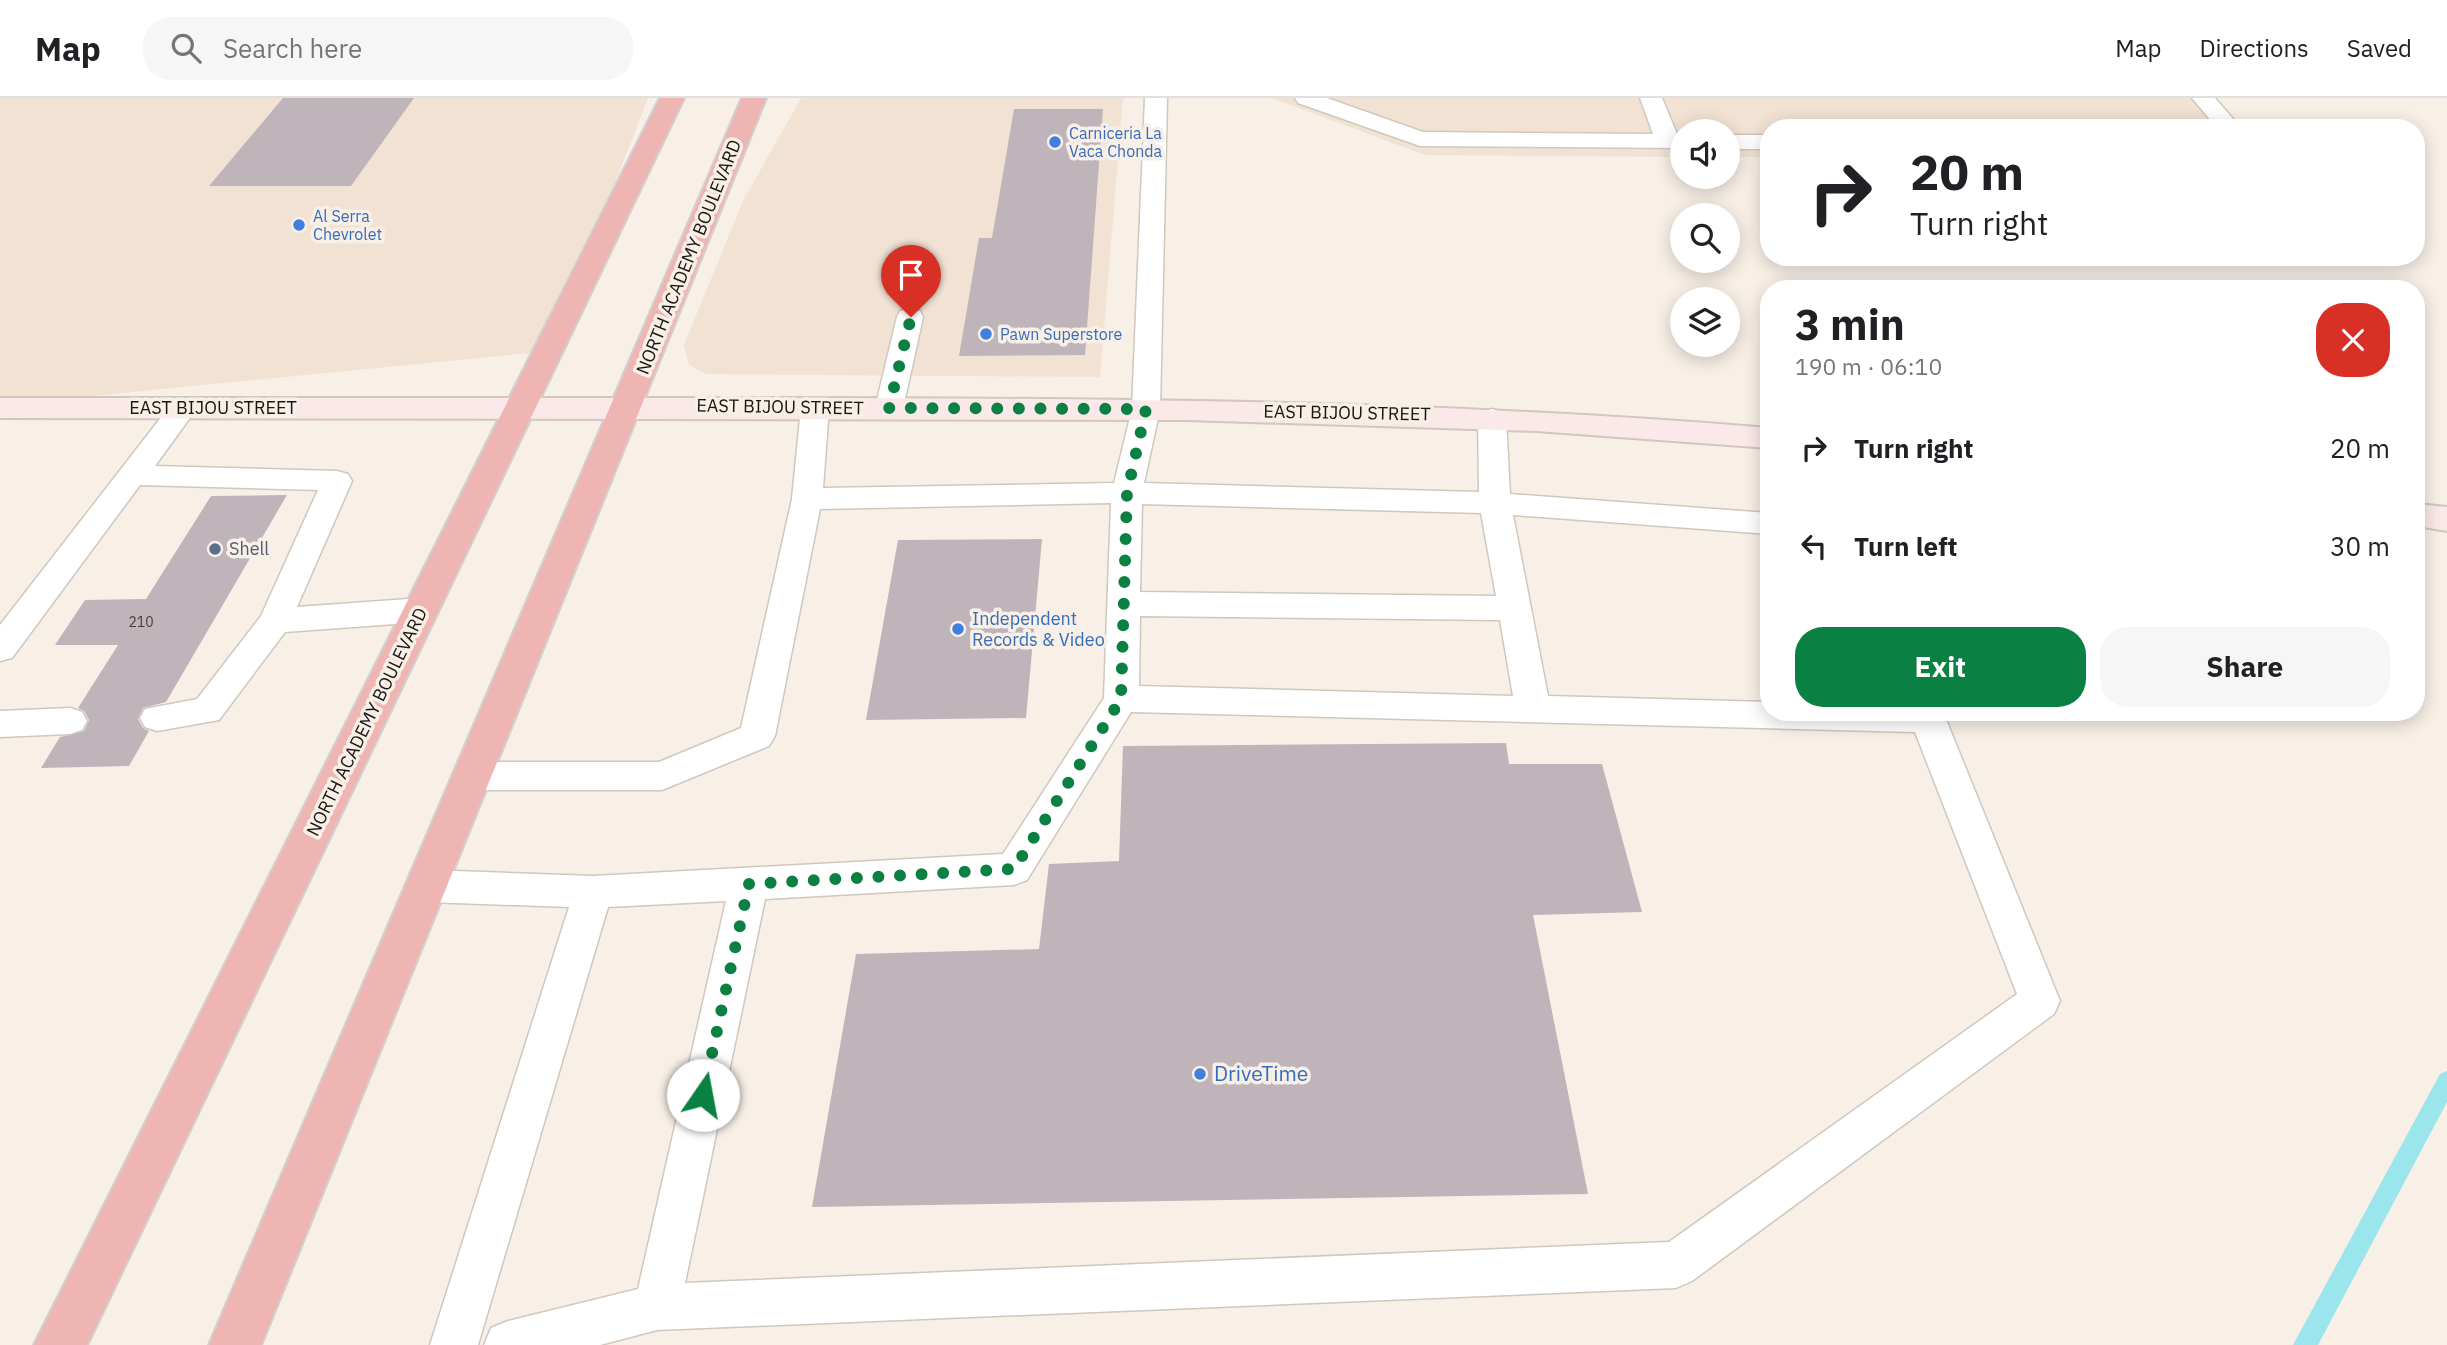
<!DOCTYPE html>
<html lang="en">
<head>
<meta charset="utf-8">
<style>
  body { margin:0; font-family:"IBM Plex Sans",sans-serif; background:#f6f6f6; color:#202124; height:100vh; display:flex; flex-direction:column; font-size:26px; white-space:nowrap }
  * { box-sizing:border-box; margin:0 }
  p { font-size:23px; color:#757577 }
  .icon { flex:none; width:38px; height:38px; fill:none; stroke:currentColor; stroke-width:2; stroke-linecap:round; stroke-linejoin:round }
  .map { position:relative; flex:1; overflow:hidden }
  .panel { position:absolute; left:1760px; top:182px; width:665px; height:441px; display:flex; flex-direction:column; background:#fff; border-radius:28px; box-shadow:0 4px 18px #0003 }
  .panel>* { flex:none }
  .banner { position:absolute; left:1760px; top:21px; width:665px; height:147px; border-radius:28px; box-shadow:0 4px 18px #0003; background:#fff; color:#202124; overflow:hidden }
  .fabs { position:absolute; left:1670px; top:21px; display:grid; gap:14px }
  .fabs a { display:grid; place-items:center; width:70px; height:70px; border-radius:50%; background:#fff; box-shadow:0 4px 18px #0003; font-size:35px }
  .pin { position:absolute; display:grid; place-items:center; width:60px; height:60px; color:#fff; margin:-72px -30px; border-radius:50% 50% 50% 0; rotate:-45deg; box-shadow:0 0 7px #0007 }
  .pin .icon { rotate:45deg }
  .me { position:absolute; width:77px; margin:-38px; rotate:12deg; stroke-linejoin:round; filter:drop-shadow(0 0 5px #0008) }
  .turn { display:flex; align-items:center; gap:24px; height:147px; padding:0 35px; font-size:32px }
  .turn .icon { width:91px; height:91px; stroke-width:2.5 }
  .turn b { display:block; font-size:49px; line-height:60px }
  .round { display:grid; place-items:center; flex:none; width:74px; height:74px; border-radius:28px; background:#f6f6f6 }
  .headline { display:flex; align-items:center; justify-content:space-between; height:119px; padding:0 35px }
  h1 { font-size:42px; font-weight:700; line-height:52px }
  .action { display:flex; gap:14px; margin-top:auto; padding:14px 35px }
  .action a { flex:1; height:80px; border-radius:28px; background:#0b8043; color:#fff; font-size:28px; font-weight:700; line-height:80px; text-align:center }
  .action a+a { background:#f6f6f6; color:#202124 }
  ul { padding:0; list-style:none }
  li { display:flex; align-items:center; gap:21px; height:98px; padding:0 35px }
  li div { flex:1 }
  li b { display:block; font-size:26px }
  li em { font-style:normal }
  header { display:flex; align-items:center; gap:42px; box-sizing:border-box; height:98px; padding:0 35px; background:#fff; border-bottom:2px solid #e0e0e0 }
  header strong { font-size:33px }
  nav { display:flex; gap:38px; margin-inline-start:auto; font-size:24px }
  .search { width:490px; height:63px; background:#f6f6f6; display:flex; align-items:center; gap:18px; box-sizing:border-box; padding:0 24px; border-radius:28px; color:#757577; font-size:26px }
  .map>svg:first-child { display:block }
  .built { fill:#f1e2d3 }
  .lines { fill:none; stroke-linecap:round; stroke-linejoin:round }
  .stream { fill:#9be6ed; fill-rule:evenodd }
  .building { fill:#bfb4ba }
  .lane-casing { stroke:#d0c7be; stroke-width:3 }
  .secondary-casing { stroke:#d0c7be; stroke-width:4 }
  .highway-casing { stroke:#d1d0d0; stroke-width:4 }
  .lane { fill:#fff; fill-rule:evenodd }
  .secondary { fill:#fae9e8; fill-rule:evenodd }
  .highway { fill:#efb5b3; fill-rule:evenodd }
  .route { stroke:#0b8043; stroke-width:12; stroke-dasharray:0 21.6 }
  .shop-dot { fill:#3f7fe0; stroke:#f8efe6; stroke-width:2.5 }
  .service-dot { fill:#5c6f8a; stroke:#f8efe6; stroke-width:2.5 }
  .labels { text-anchor:middle; stroke-width:7; stroke-linejoin:round; paint-order:stroke }
  .number-label { font-size:14px; fill:#423e3d }
  .far-shop-label { font-size:16px; fill:#366cbe; stroke:#f8efe6; text-anchor:start }
  .street-label { font-size:18px; fill:#191613; stroke:#f8efe6 }
  .service-label { font-size:18px; fill:#4e5e75; stroke:#f8efe6; text-anchor:start }
  .shop-label { font-size:18px; fill:#366cbe; stroke:#f8efe6; text-anchor:start }
  .near-shop-label { font-size:21px; fill:#366cbe; stroke:#f8efe6; text-anchor:start }
</style>
</head>
<body>
<header>
<strong>Map</strong>
<div class="search"><svg class="icon" aria-label="search" viewBox="0 0 24 24"><circle cx="10" cy="10" r="6"/><path d="M15 15l6 6"/></svg>Search here</div>
<nav><a>Map</a><a>Directions</a><a>Saved</a></nav>
</header>
<div class="map">
<svg width="2447" height="1247" viewBox="0 0 2447 1247">
  <rect width="100%" height="100%" fill="#f8efe6"/>
  <g class="built">
    <path d="M 0,0 L 648,0 L 550,253 L 0,307 Z"/>
    <path d="M 801,0 L 1123,0 L 1100,279 L 706,276 L 689,267 L 684,247 L 743,103 Z"/>
    <path d="M 1272,0 L 2206,0 L 2230,30 L 1769,30 L 1769,59 L 1727,59 L 1727,33 L 1682,33 L 1682,59 L 1425,57 Z"/>
  </g>
  <g class="lines">
    <path class="stream" d="M 2447,973 L 2447,1004 L 2318,1247 L 2293,1247 L 2440,976 Z"/>
  </g>
  <g class="building">
    <path d="M 283,0 L 414,0 L 351,88 L 209,88 Z"/>
    <path d="M 1014,11 L 1103,11 L 1085,257 L 959,258 L 979,140 L 992,140 Z"/>
    <path d="M 287,397 L 166,604 L 143,610 L 138,621 L 143,630 L 149,633 L 129,668 L 41,670 L 60,639 L 84,633 L 89,622 L 84,613 L 78,610 L 118,547 L 55,547 L 85,502 L 146,501 L 211,398 Z"/>
    <path d="M 1042,441 L 1026,620 L 866,622 L 898,442 Z"/>
    <path d="M 1506,645 L 1509,666 L 1602,666 L 1642,814 L 1533,817 L 1588,1096 L 812,1109 L 856,856 L 1039,851 L 1049,766 L 1119,763 L 1123,648 Z"/>
  </g>
  <g class="lines">
    <defs>
      <g id="lane">
        <path d="M 1145,0 L 1167,0 L 1160,311 L 1144,385 L 1479,394 L 1478,320 L 1482,314 L 1492,311 L 1502,314 L 1506,320 L 1510,396 L 1769,415 L 1769,436 L 1513,417 L 1548,598 L 1769,604 L 1769,614 L 1943,614 L 2060,903 L 2054,916 L 1692,1183 L 1676,1190 L 657,1232 L 600,1247 L 484,1247 L 491,1230 L 508,1223 L 638,1191 L 726,803 L 608,809 L 478,1247 L 430,1247 L 569,809 L 427,804 L 413,799 L 408,788 L 413,777 L 427,772 L 593,778 L 1003,756 L 1104,600 L 1111,405 L 820,411 L 775,638 L 769,648 L 662,692 L 474,692 L 461,688 L 456,678 L 461,668 L 474,664 L 659,664 L 741,630 L 792,401 L 801,310 L 805,304 L 815,301 L 825,304 L 829,310 L 823,390 L 1114,385 L 1132,311 ZM 1142,406 L 1481,415 L 1496,498 L 1140,494 ZM 1140,518 L 1500,522 L 1513,598 L 1139,588 ZM 1131,614 L 1915,634 L 2017,896 L 1669,1144 L 685,1185 L 765,801 L 1014,787 L 1027,782 Z"/>
        <path d="M 1295,0 L 1327,0 L 1423,34 L 1653,36 L 1640,0 L 1662,0 L 1677,36 L 1682,36 L 1682,50 L 1420,48 L 1298,5 Z"/>
        <path d="M 2192,0 L 2215,0 L 2241,30 L 2217,30 Z"/>
        <rect x="1727" y="37" width="42" height="14"/>
        <path d="M 910,211 L 920,213 L 923,219 L 903,310 L 899,316 L 889,319 L 879,316 L 875,310 L 897,219 L 900,213 Z"/>
        <path d="M 183,301 L 193,304 L 197,310 L 155,368 L 337,373 L 348,376 L 352,383 L 297,509 L 422,500 L 434,504 L 438,512 L 434,520 L 422,524 L 285,534 L 219,622 L 157,633 L 145,629 L 140,620 L 145,611 L 197,601 L 261,518 L 318,392 L 140,387 L 12,560 L 0,563 L 0,527 L 173,304 Z"/>
        <path d="M 70,610 L 82,614 L 87,623 L 82,632 L 70,636 L 0,639 L 0,613 Z"/>
      </g>
      <g id="secondary">
        <path d="M 0,300 C 255,300 510,300 765,300 C 1100,300 1435,302 1769,330 L 1769,350 L 1536,333 L 1187,322 L 0,320 Z"/>
        <path d="M 2417,406 L 2447,409 L 2447,433 L 2417,428 Z"/>
      </g>
      <g id="highway">
        <path d="M 660,0 L 684,0 L 87,1247 L 34,1247 Z"/>
        <path d="M 742,0 L 766,0 L 261,1247 L 209,1247 Z"/>
      </g>
    </defs>
    <use href="#lane" class="lane-casing"/>
    <use href="#secondary" class="secondary-casing"/>
    <use href="#highway" class="highway-casing"/>
    <use href="#lane" class="lane"/>
    <use href="#secondary" class="secondary"/>
    <use href="#highway" class="highway"/>
  </g>
  <g class="lines">
    <path class="route" d="M 703,997 L 749,786 L 1014,771 L 1121,601 L 1127,395 L 1146,311 L 889,310 L 911,219"/>
  </g>
  <g class="shop-dot">
    <circle cx="1055" cy="44" r="7"/>
    <circle cx="299" cy="127" r="7"/>
    <circle cx="986" cy="236" r="7"/>
    <circle cx="958" cy="531" r="7"/>
    <circle cx="1200" cy="976" r="7"/>
  </g>
  <circle class="service-dot" cx="215" cy="451" r="7"/>
  <g class="labels">
    <g class="number-label">
      <text x="141" y="529">210</text>
    </g>
    <g class="far-shop-label">
      <text x="1069" y="41">Carniceria La<tspan x="1069" dy="18">Vaca Chonda</tspan></text>
      <text x="313" y="124">Al Serra<tspan x="313" dy="18">Chevrolet</tspan></text>
      <text x="1000" y="242">Pawn Superstore</text>
    </g>
    <g class="street-label">
      <text transform="translate(689 159) rotate(-68)" y="6">NORTH ACADEMY BOULEVARD</text>
      <text transform="translate(780 309) rotate(1)" y="6">EAST BIJOU STREET</text>
      <text x="213" y="316">EAST BIJOU STREET</text>
      <text transform="translate(1347 315) rotate(1)" y="6">EAST BIJOU STREET</text>
      <text transform="translate(367 624) rotate(-64)" y="6">NORTH ACADEMY BOULEVARD</text>
    </g>
    <g class="service-label">
      <text x="229" y="457">Shell</text>
    </g>
    <g class="shop-label">
      <text x="972" y="527">Independent<tspan x="972" dy="21">Records &amp; Video</tspan></text>
    </g>
    <g class="near-shop-label">
      <text x="1214" y="983">DriveTime</text>
    </g>
  </g>
</svg>
<div class="fabs">
<a><svg class="icon" aria-label="sound" viewBox="0 0 24 24"><path d="M4 9h4l5-4v14l-5-4H4zM17 9q2 3 0 6"/></svg></a>
<a><svg class="icon" aria-label="search" viewBox="0 0 24 24"><circle cx="10" cy="10" r="6"/><path d="M15 15l6 6"/></svg></a>
<a><svg class="icon" aria-label="layers" viewBox="0 0 24 24"><path d="M12 4l9 5-9 5-9-5zM3 14l9 5 9-5"/></svg></a>
</div>
<div class="pin" style="left:911px;top:219px;background:#d93025"><svg class="icon" aria-label="arrive" viewBox="0 0 24 24"><path d="M6 21V4h12l-3 4 3 4H6"/></svg></div>
<svg class="me" style="left:703px;top:997px" viewBox="-20 -20 40 40"><circle r="19" fill="#fff"/><path d="M0-13L10 11 0 6-10 11z" fill="#0b8043"/></svg>
<div class="banner">
<div class="turn"><svg class="icon" aria-label="right" viewBox="0 0 24 24"><path d="M7 20v-9h11M14 6l5 5-5 5"/></svg><div><b>20 m</b>Turn right</div></div>
</div>
<section class="panel">
<div class="headline"><div><h1>3 min</h1><p>190 m · 06:10</p></div><a class="round" style="background:#d93025;color:#fff"><svg class="icon" aria-label="close" viewBox="0 0 24 24"><path d="M6 6l12 12M18 6L6 18"/></svg></a></div>
<ul>
<li><svg class="icon" aria-label="right" viewBox="0 0 24 24"><path d="M7 20v-9h11M14 6l5 5-5 5"/></svg><div><b>Turn right</b></div><em>20 m</em></li>
<li><svg class="icon" aria-label="left" viewBox="0 0 24 24"><path d="M17 20v-9H6M10 6l-5 5 5 5"/></svg><div><b>Turn left</b></div><em>30 m</em></li>
</ul>
<div class="action"><a>Exit</a><a>Share</a></div>
</section>
</div>
</body>
</html>
